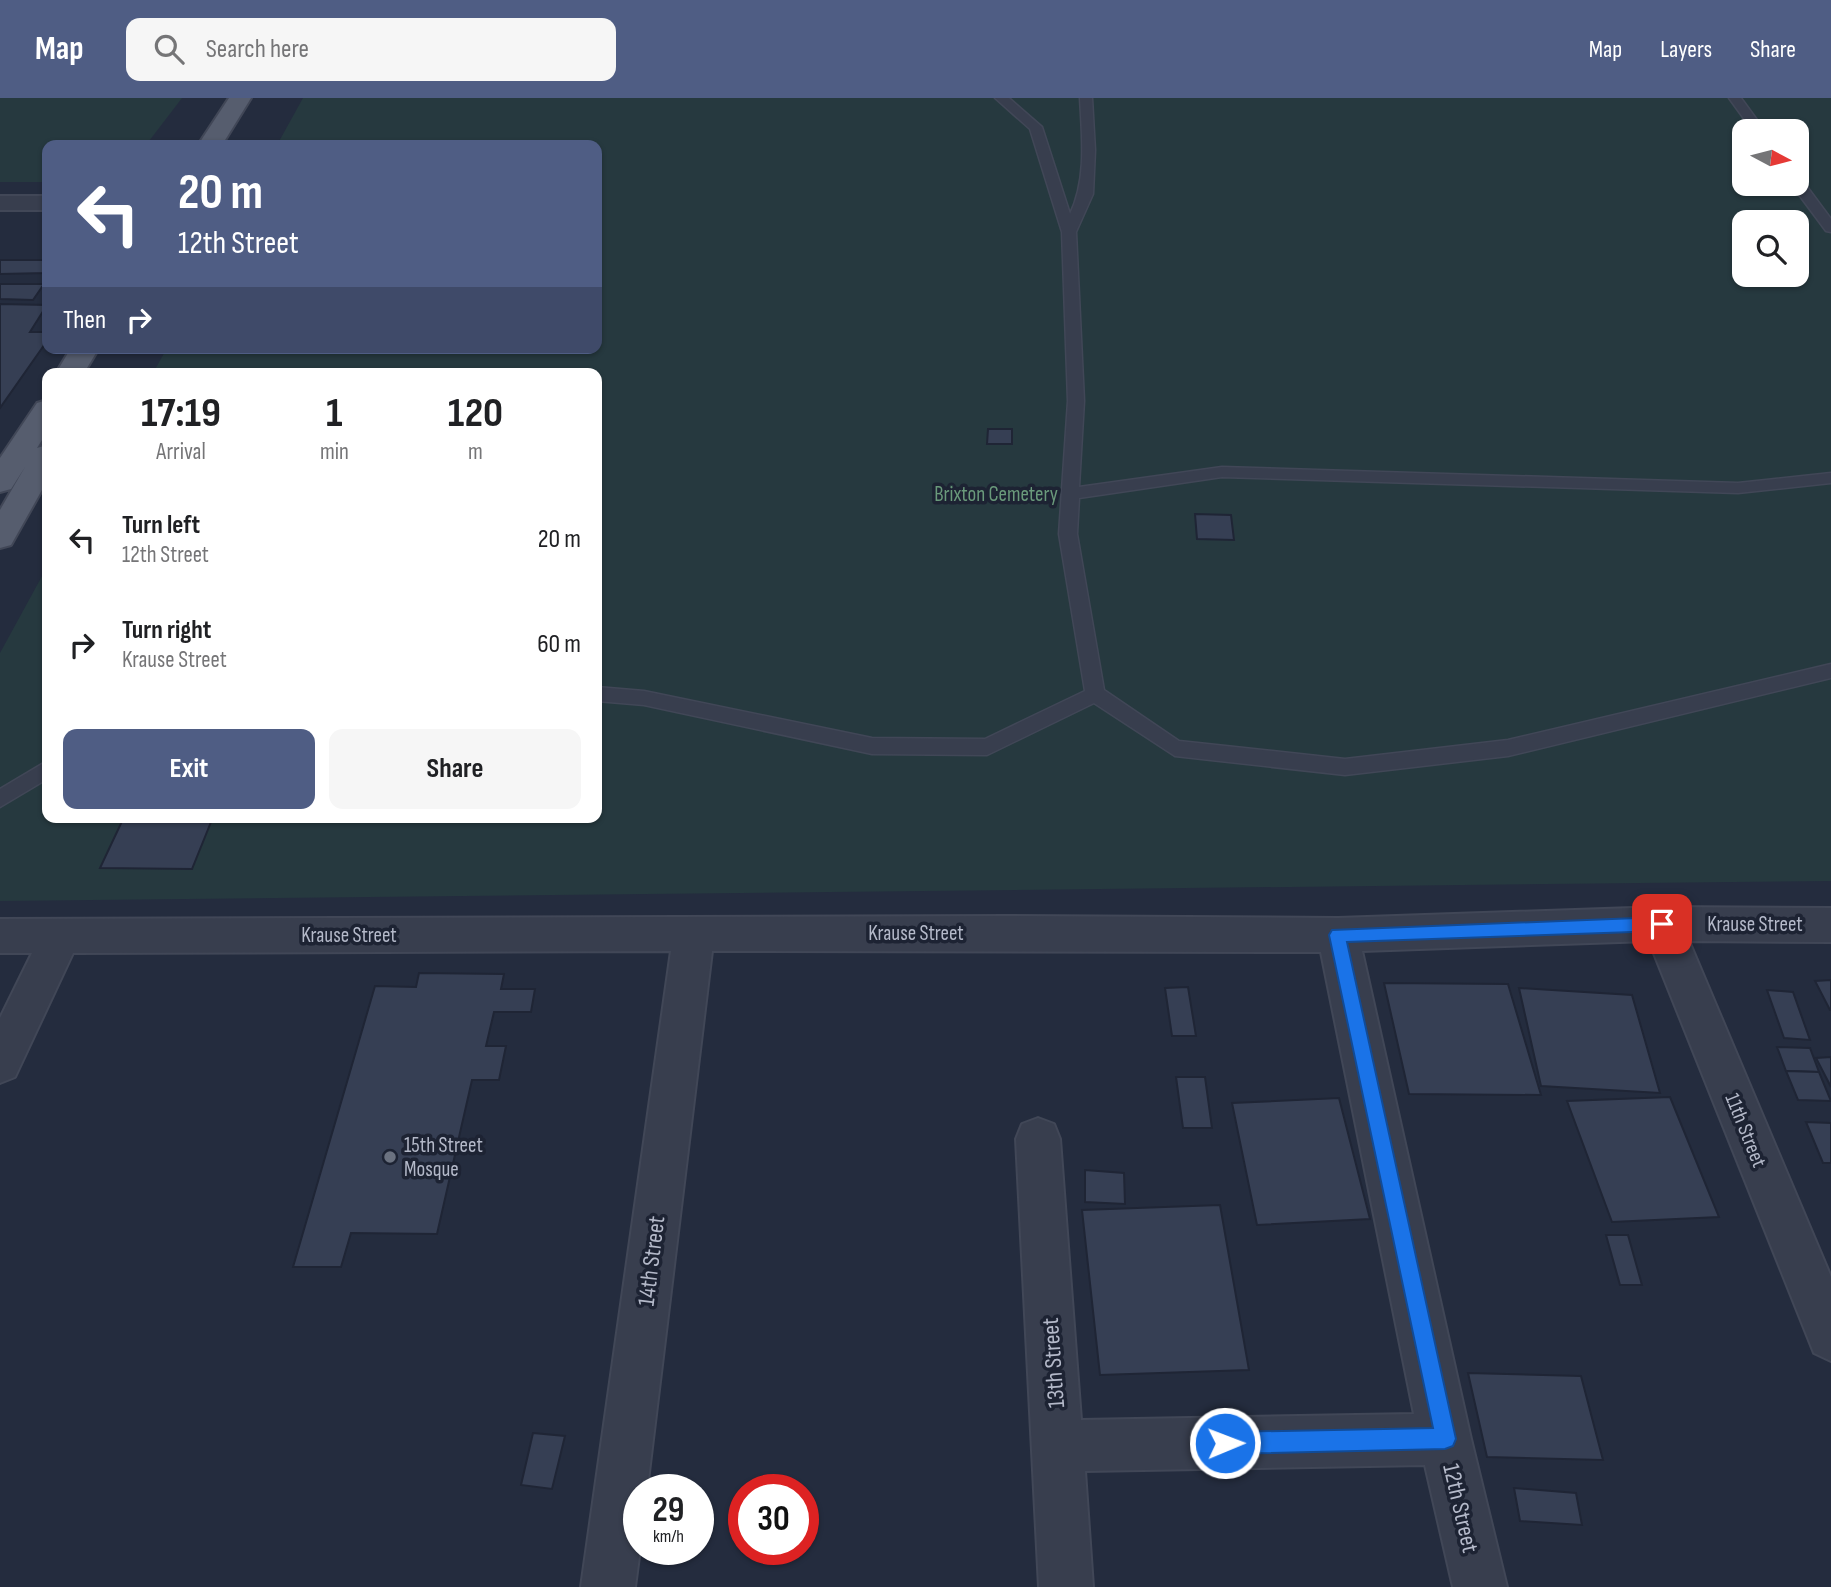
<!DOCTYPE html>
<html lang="en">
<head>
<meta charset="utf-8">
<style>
  body { margin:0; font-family:"Sofia Sans Condensed",sans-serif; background:#f6f6f6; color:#202124; height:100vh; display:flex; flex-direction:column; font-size:26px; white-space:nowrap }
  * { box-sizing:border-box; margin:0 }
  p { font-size:23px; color:#757577 }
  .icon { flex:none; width:38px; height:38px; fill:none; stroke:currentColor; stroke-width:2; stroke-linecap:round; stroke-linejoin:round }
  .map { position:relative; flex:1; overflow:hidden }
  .side { position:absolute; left:42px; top:270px; width:560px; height:455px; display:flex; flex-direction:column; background:#fff; border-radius:14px; box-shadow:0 2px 5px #0004 }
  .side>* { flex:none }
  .hud { position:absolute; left:42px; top:42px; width:560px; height:214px; border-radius:14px; box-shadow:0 2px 5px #0004; background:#4f5d84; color:#fff; overflow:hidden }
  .needle { width:46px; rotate:97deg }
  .buttons { position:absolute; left:1732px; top:21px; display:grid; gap:14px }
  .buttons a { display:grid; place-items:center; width:77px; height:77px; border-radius:14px; background:#fff; box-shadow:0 2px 5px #0004; font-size:35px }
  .speed { position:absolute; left:623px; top:1376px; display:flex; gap:14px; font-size:35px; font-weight:700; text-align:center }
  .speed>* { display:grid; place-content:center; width:91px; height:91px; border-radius:50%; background:#fff; box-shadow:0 2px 5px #0004; line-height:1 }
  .speed small { font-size:18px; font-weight:400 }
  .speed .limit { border:10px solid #d22; background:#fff; color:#111 }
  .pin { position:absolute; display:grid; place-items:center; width:60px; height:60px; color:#fff; margin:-30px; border-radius:14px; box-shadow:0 4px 10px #0006 }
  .me { position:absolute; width:77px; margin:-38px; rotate:89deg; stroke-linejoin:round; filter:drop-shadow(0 0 5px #0008) }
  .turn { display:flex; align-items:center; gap:24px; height:147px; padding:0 21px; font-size:32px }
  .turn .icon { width:91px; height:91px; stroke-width:2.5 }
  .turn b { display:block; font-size:49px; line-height:60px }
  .then { display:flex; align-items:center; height:66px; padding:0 21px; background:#0003; gap:14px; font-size:26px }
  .eta { display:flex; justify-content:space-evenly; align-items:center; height:119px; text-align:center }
  .eta b { font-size:42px; font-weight:700; line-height:49px }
  .action { display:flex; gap:14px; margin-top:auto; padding:14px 21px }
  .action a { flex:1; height:80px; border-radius:14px; background:#4f5d84; color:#fff; font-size:28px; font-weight:700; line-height:80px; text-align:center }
  .action a+a { background:#f6f6f6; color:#202124 }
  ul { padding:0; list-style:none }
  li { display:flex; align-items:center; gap:21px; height:105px; padding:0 21px }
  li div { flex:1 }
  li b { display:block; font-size:26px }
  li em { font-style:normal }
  header { display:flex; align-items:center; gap:42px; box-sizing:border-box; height:98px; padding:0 35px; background:#4f5d84; color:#fff }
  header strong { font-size:33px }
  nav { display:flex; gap:38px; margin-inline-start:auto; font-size:24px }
  .search { width:490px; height:63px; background:#f6f6f6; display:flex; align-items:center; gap:18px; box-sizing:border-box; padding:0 24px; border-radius:14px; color:#757577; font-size:26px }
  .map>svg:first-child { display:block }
  .green { fill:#26393f; fill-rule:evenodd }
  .building { fill:#363f54; stroke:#1f2535; stroke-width:2 }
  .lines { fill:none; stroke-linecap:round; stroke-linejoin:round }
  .lane-casing { stroke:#414757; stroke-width:3 }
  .street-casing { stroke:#414757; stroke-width:4 }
  .primary-casing { stroke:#414757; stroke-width:4 }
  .lane { fill:#383e4e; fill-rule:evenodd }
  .street { fill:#383e4e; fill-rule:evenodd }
  .primary { fill:#565d6e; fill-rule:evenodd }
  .route { fill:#1a73e8; stroke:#114b97; stroke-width:2 }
  .worship-dot { fill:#6b7280; stroke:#1d2333; stroke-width:2.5 }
  .labels { text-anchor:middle; stroke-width:7; stroke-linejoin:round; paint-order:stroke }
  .park-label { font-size:21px; fill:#6a9a7b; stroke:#1d2333 }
  .street-label { font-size:21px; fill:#b4b9c9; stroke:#1d2333 }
  .poi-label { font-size:21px; fill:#b4b9c9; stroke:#1d2333; text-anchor:start }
  .near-street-label { font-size:24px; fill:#b4b9c9; stroke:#1d2333 }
</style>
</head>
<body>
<header>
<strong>Map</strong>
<div class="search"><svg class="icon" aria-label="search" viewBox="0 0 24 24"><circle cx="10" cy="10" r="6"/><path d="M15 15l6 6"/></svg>Search here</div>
<nav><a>Map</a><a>Layers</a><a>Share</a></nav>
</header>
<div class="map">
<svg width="1831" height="1489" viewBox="0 0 1831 1489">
  <rect width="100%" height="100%" fill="#242c3e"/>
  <g class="green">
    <path d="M 0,0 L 182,0 L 146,47 L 47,47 L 47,84 L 0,84 Z"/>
    <path d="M 303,0 L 1831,0 L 1831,783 L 0,803 L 0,555 L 47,469 L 47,719 L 597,719 L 597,275 L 153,275 L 167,250 L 597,250 L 597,47 L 277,47 ZM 1745,33 L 1797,33 L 1797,86 L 1745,86 ZM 1745,124 L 1797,124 L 1797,177 L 1745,177 Z"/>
  </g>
  <g class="building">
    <path d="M 0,162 L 47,162 L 47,175 L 0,176 Z"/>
    <path d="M 0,186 L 44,186 L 33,202 L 0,201 Z"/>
    <path d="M 0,206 L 47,207 L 30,234 L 47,234 L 47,243 L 0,310 Z"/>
    <path d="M 988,331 L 1012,331 L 1012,346 L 987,346 Z"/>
    <path d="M 1195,416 L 1231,417 L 1234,442 L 1197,441 Z"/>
    <path d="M 124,719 L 213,719 L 192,771 L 100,770 Z"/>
    <path d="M 419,875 L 504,876 L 501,891 L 535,891 L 531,914 L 494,914 L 486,948 L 506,948 L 499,982 L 472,982 L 437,1136 L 351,1135 L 341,1169 L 293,1169 L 375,888 L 416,889 Z"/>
    <path d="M 1831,882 L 1831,912 L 1830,912 L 1815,883 Z"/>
    <path d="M 1384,885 L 1508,886 L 1541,997 L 1409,996 Z"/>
    <path d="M 1188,889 L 1196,938 L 1172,938 L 1165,890 Z"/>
    <path d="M 1519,890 L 1632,897 L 1660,995 L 1541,988 Z"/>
    <path d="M 1767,892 L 1793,894 L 1810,942 L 1784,940 Z"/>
    <path d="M 1777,949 L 1810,950 L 1819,974 L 1786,973 Z"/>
    <path d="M 1831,959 L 1831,989 L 1816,960 Z"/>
    <path d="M 1786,973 L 1819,974 L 1831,1003 L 1798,1002 Z"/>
    <path d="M 1176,979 L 1205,979 L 1212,1030 L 1183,1030 Z"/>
    <path d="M 1670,999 L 1719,1119 L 1612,1124 L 1567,1003 Z"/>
    <path d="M 1339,1000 L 1370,1121 L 1257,1127 L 1232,1005 Z"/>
    <path d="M 1806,1024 L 1831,1025 L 1831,1065 L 1823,1065 Z"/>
    <path d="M 1085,1072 L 1124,1075 L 1125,1106 L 1085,1104 Z"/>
    <path d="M 1220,1107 L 1249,1272 L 1100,1277 L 1082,1112 Z"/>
    <path d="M 1606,1137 L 1628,1137 L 1642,1187 L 1620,1187 Z"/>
    <path d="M 1468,1275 L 1581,1278 L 1603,1362 L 1487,1359 Z"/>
    <path d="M 533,1335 L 565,1338 L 552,1391 L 521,1387 Z"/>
    <path d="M 1514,1390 L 1576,1395 L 1582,1427 L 1520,1423 Z"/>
  </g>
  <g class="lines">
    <defs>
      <g id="lane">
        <path d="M 995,0 L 1009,0 L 1042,29 L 1070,116 C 1087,80 1082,39 1080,0 L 1092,0 L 1095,52 L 1093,96 L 1076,134 L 1084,303 L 1079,389 L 1222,369 L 1738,385 L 1831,375 L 1831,385 L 1738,395 L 1222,379 L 1079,400 L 1077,436 L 1104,592 L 1179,643 L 1345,661 L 1508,642 L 1831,566 L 1831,580 L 1508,658 L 1345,677 L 1175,658 L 1094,605 L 987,657 L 872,656 L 644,607 L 597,603 L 597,589 L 644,593 L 872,640 L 985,641 L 1085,593 L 1059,436 L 1068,303 L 1062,134 L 1030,31 Z"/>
        <path d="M 1729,0 L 1741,0 L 1765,33 L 1753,33 Z"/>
        <path d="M 1797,81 L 1802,82 L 1831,121 L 1831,134 L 1826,133 L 1791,86 L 1797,86 Z"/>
        <path d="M 47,663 L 47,681 L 0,709 L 0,691 Z"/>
      </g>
      <g id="street">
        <rect x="0" y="98" width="47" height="14"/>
        <path d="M 1662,809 L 1831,810 L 1831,844 L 1689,843 L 1831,1179 L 1831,1263 L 1814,1255 L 1649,843 L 1362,853 L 1471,1341 L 1507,1489 L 1453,1489 L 1425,1367 L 1085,1373 L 1093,1489 L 1039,1489 L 1016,1041 L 1022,1026 L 1038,1020 L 1054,1026 L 1060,1041 L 1081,1322 L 1414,1316 L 1321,854 L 712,853 L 647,1391 L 639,1391 L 640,1451 L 635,1489 L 581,1489 L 671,853 L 73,855 L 15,979 L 0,985 L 0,920 L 32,855 L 0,855 L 0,821 L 1008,818 L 1338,820 Z"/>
      </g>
      <g id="primary">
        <path d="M 229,0 L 251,0 L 222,47 L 198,47 Z"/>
        <path d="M 71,250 L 99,250 L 84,275 L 56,275 Z"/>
        <path d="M 47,302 L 47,334 L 37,350 L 47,347 L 47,383 L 11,447 L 0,450 L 0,412 L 25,369 L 11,391 L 0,394 L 0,360 L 37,305 Z"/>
      </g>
    </defs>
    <use href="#lane" class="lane-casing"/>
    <use href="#street" class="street-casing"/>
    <use href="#primary" class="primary-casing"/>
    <use href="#lane" class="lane"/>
    <use href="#street" class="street"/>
    <use href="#primary" class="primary"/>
  </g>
  <path class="route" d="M 1662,819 L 1668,821 L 1670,826 L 1668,831 L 1662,833 L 1347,844 L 1456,1341 L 1453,1348 L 1445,1351 L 1225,1356 L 1217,1353 L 1214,1345 L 1217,1338 L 1225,1334 L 1433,1330 L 1329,837 L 1332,832 Z"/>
  <circle class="worship-dot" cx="390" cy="1059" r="7"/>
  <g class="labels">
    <g class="park-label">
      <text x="996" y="403">Brixton Cemetery</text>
    </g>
    <g class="street-label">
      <text x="1755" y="833">Krause Street</text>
      <text x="916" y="842">Krause Street</text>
      <text x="349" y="844">Krause Street</text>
      <text transform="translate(1746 1032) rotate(68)" y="7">11th Street</text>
    </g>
    <g class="poi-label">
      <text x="404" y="1054">15th Street<tspan x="404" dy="24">Mosque</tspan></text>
    </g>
    <g class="near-street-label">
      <text transform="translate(651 1163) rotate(-83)" y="8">14th Street</text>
      <text transform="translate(1053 1265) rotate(-94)" y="8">13th Street</text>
      <text transform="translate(1461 1410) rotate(77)" y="8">12th Street</text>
    </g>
  </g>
</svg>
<div class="buttons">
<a><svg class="needle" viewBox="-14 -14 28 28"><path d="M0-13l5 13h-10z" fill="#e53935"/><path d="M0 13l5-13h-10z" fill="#757577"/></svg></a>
<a><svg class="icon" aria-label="search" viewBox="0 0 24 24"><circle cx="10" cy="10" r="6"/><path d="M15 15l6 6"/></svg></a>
</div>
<div class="speed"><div>29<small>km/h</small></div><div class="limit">30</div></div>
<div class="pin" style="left:1662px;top:826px;background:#d93025"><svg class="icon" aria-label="arrive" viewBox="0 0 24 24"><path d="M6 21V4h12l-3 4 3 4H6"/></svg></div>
<svg class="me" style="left:1225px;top:1345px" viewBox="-20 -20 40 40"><circle r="17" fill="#1a73e8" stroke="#fff" stroke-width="3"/><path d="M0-11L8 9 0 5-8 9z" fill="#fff"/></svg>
<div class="hud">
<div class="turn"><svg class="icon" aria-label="left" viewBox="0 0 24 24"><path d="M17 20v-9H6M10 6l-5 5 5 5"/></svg><div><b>20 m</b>12th Street</div></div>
<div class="then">Then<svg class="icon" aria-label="right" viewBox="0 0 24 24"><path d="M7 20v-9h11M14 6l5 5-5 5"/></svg></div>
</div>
<section class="side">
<div class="eta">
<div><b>17:19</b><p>Arrival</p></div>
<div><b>1</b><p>min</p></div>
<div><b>120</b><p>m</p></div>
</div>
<ul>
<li><svg class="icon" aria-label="left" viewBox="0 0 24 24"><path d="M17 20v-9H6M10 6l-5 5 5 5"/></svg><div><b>Turn left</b><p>12th Street</p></div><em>20 m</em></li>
<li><svg class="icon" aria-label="right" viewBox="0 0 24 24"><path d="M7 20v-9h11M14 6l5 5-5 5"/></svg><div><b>Turn right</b><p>Krause Street</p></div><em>60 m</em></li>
</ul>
<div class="action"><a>Exit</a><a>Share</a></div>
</section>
</div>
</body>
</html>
